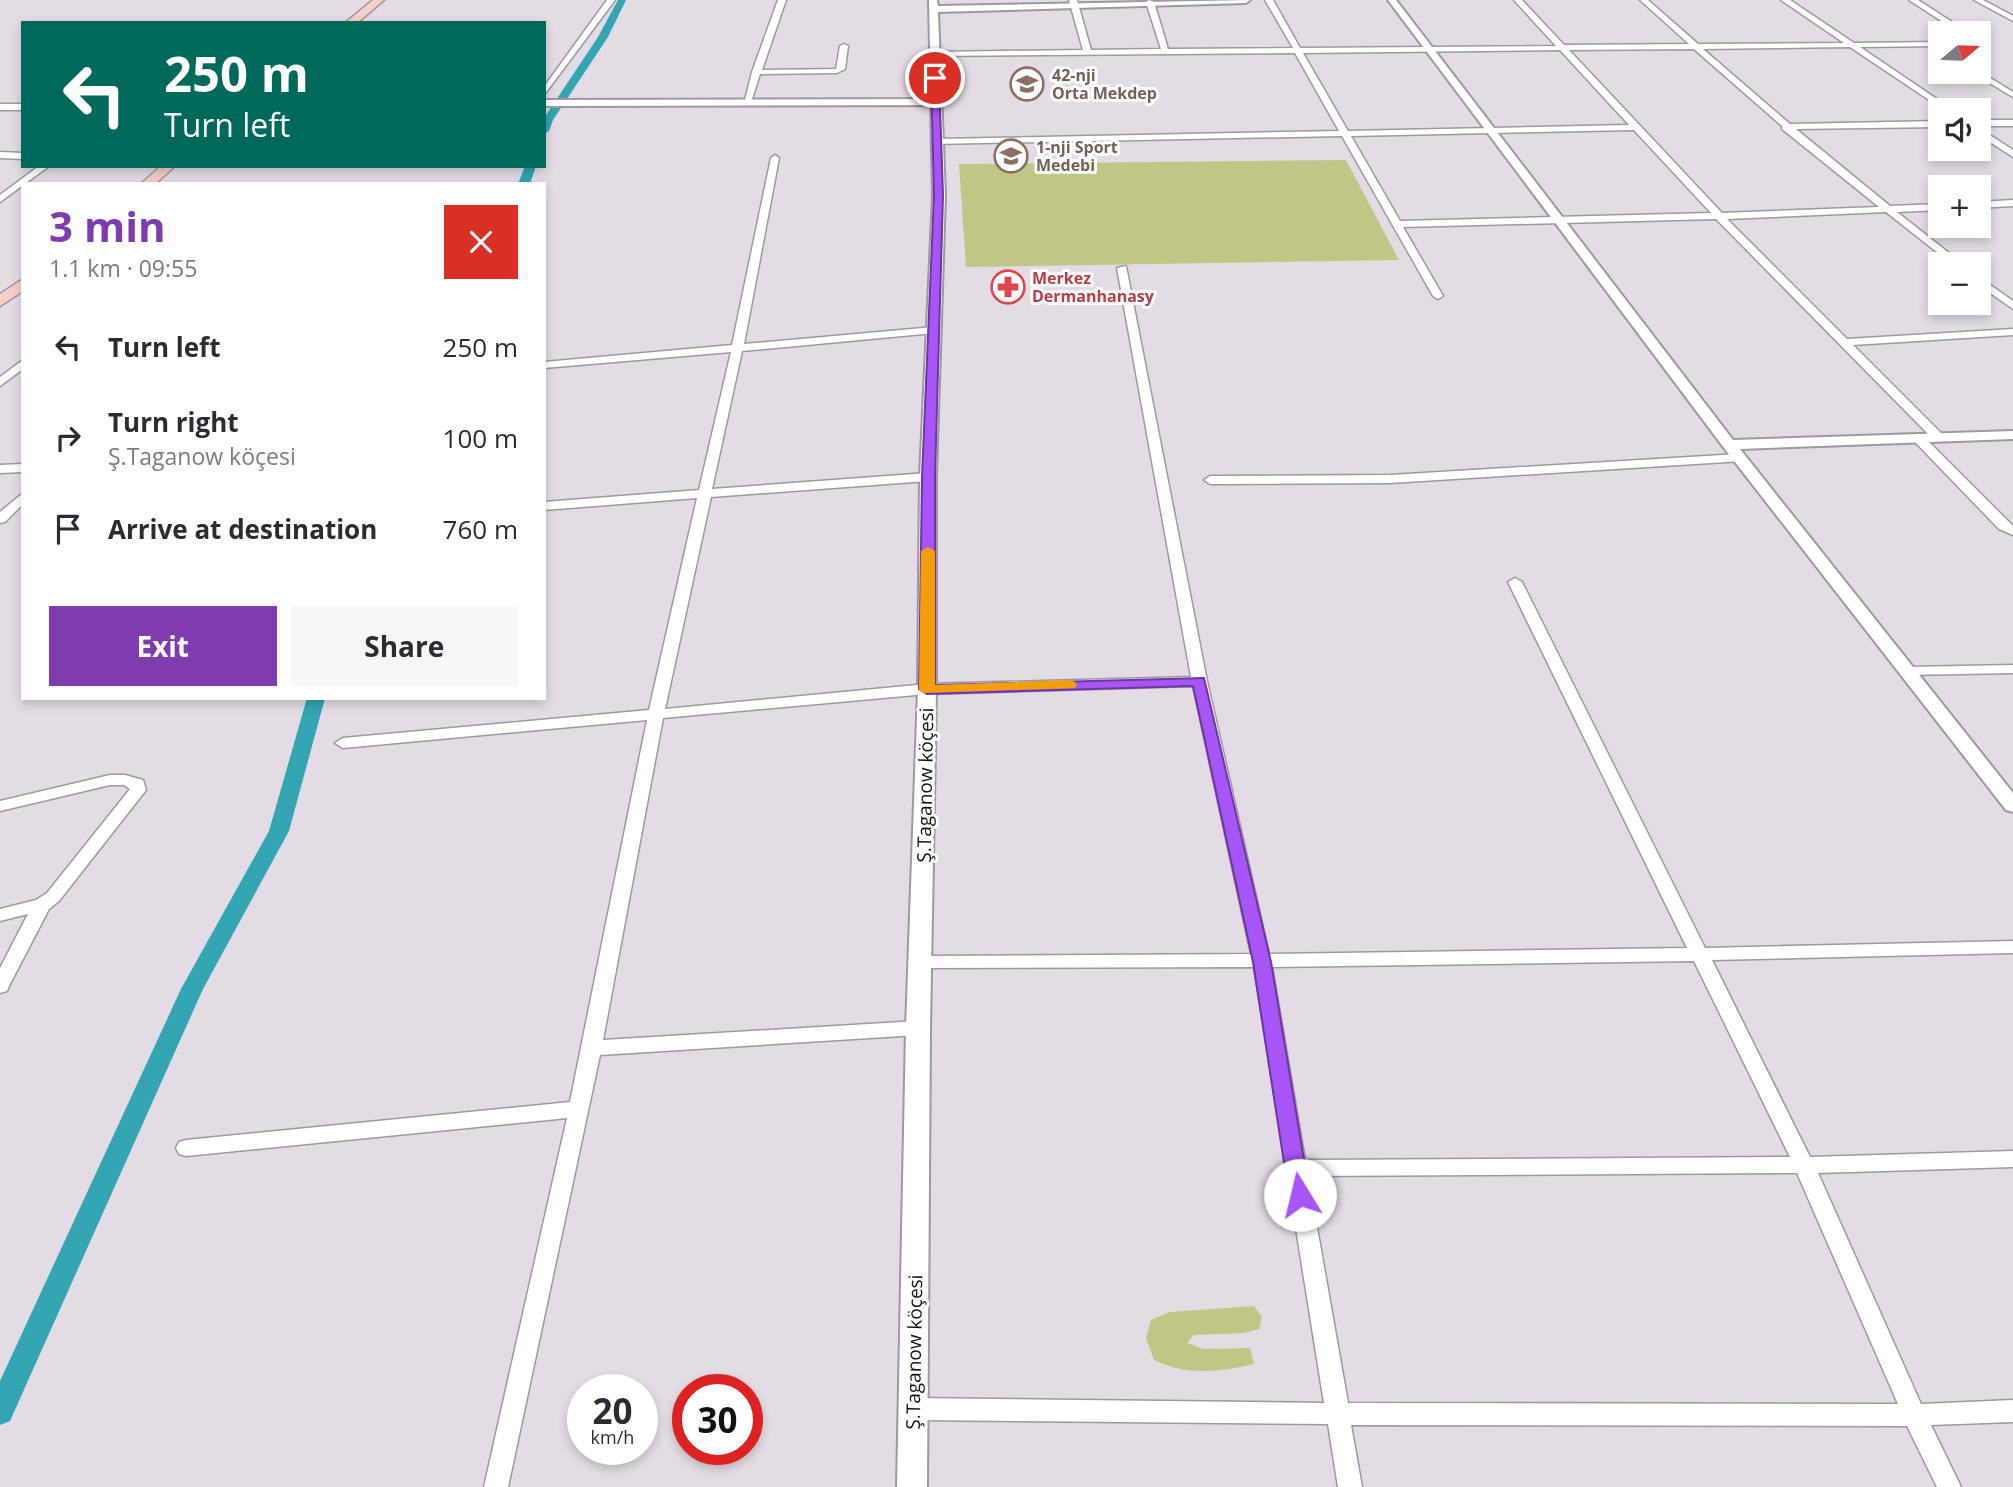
<!DOCTYPE html>
<html lang="en">
<head>
<meta charset="utf-8">
<style>
  body { margin:0; font-family:"Open Sans",sans-serif; background:#f7f7f7; color:#2b2b33; height:100vh; display:flex; flex-direction:column; font-size:26px; white-space:nowrap }
  * { box-sizing:border-box; margin:0 }
  p { font-size:23px; color:#7c7c81 }
  .icon { flex:none; width:38px; height:38px; fill:none; stroke:currentColor; stroke-width:2; stroke-linecap:round; stroke-linejoin:round }
  .map { position:relative; flex:1; overflow:hidden }
  .side { position:absolute; left:21px; top:182px; width:525px; height:518px; display:flex; flex-direction:column; background:#fff; border-radius:0px; box-shadow:0 4px 10px #0003 }
  .side>* { flex:none }
  .banner { position:absolute; left:21px; top:21px; width:525px; height:147px; border-radius:0px; box-shadow:0 4px 10px #0003; background:#00695c; color:#fff; overflow:hidden }
  .needle { width:46px; rotate:71deg }
  .fabs { position:absolute; left:1928px; top:21px; display:grid; gap:14px }
  .fabs a { display:grid; place-items:center; width:63px; height:63px; border-radius:0px; background:#fff; box-shadow:0 4px 10px #0003; font-size:35px }
  .speed { position:absolute; left:567px; top:1374px; display:flex; gap:14px; font-size:35px; font-weight:700; text-align:center }
  .speed>* { display:grid; place-content:center; width:91px; height:91px; border-radius:50%; background:#fff; box-shadow:0 4px 10px #0003; line-height:1 }
  .speed small { font-size:18px; font-weight:400 }
  .speed .limit { border:10px solid #d22; background:#fff; color:#111 }
  .pin { position:absolute; display:grid; place-items:center; width:60px; height:60px; color:#fff; margin:-30px; border:4px solid #fff; border-radius:50%; box-shadow:0 2px 7px #0007 }
  .me { position:absolute; width:77px; margin:-38px; rotate:351deg; stroke-linejoin:round; filter:drop-shadow(0 0 5px #0008) }
  .turn { display:flex; align-items:center; gap:24px; height:147px; padding:0 28px; font-size:32px }
  .turn .icon { width:91px; height:91px; stroke-width:2.5 }
  .turn b { display:block; font-size:49px; line-height:60px }
  .round { display:grid; place-items:center; flex:none; width:74px; height:74px; border-radius:0px; background:#f7f7f7 }
  .head { display:flex; align-items:center; justify-content:space-between; height:119px; padding:0 28px }
  h1 { font-size:42px; font-weight:700; line-height:52px; color:#7e3cb0 }
  .primary-button { display:flex; gap:14px; margin-top:auto; padding:14px 28px }
  .primary-button a { flex:1; height:80px; border-radius:0px; background:#7e3cb0; color:#fff; font-size:28px; font-weight:700; line-height:80px; text-align:center }
  .primary-button a+a { background:#f7f7f7; color:#2b2b33 }
  ul { padding:0; list-style:none }
  li { display:flex; align-items:center; gap:21px; height:91px; padding:0 28px }
  li div { flex:1 }
  li b { display:block; font-size:26px }
  li em { font-style:normal }
  .map>svg:first-child { display:block }
  .green { fill:#c0c683 }
  .lines { fill:none; stroke-linecap:round; stroke-linejoin:round }
  .canal { fill:#33a5b3; fill-rule:evenodd }
  .minor-casing { stroke:#9e98a0; stroke-width:3 }
  .tertiary-casing { stroke:#9e98a0; stroke-width:4 }
  .secondary-casing { stroke:#9e98a0; stroke-width:3 }
  .minor { fill:#fff; fill-rule:evenodd }
  .tertiary { fill:#fff; fill-rule:evenodd }
  .secondary { fill:#f5cfc8; fill-rule:evenodd }
  .route { fill:#a855f7; stroke:#6d37a1; stroke-width:2 }
  .slow { fill:#f59e0b }
  .labels { text-anchor:middle; stroke-width:6; stroke-linejoin:round; paint-order:stroke }
  .far-education-label { font-size:16px; font-weight:bold; fill:#785e54; stroke:#fff; text-anchor:start }
  .far-health-label { font-size:16px; font-weight:bold; fill:#be3a42; stroke:#fff; text-anchor:start }
  .street-label { font-size:19px; fill:#141215; stroke:#fff }
</style>
</head>
<body>
<div class="map">
<svg width="2013" height="1487" viewBox="0 0 2013 1487">
  <rect width="100%" height="100%" fill="#e3dce5"/>
  <g class="green">
    <path d="M 1346,160 L 1399,260 L 966,267 L 959,164 Z"/>
    <path d="M 1254,1306 L 1262,1317 L 1259,1329 L 1244,1333 L 1194,1335 L 1187,1343 L 1203,1349 L 1250,1348 L 1254,1364 C 1220,1372 1186,1376 1154,1360 L 1146,1338 L 1151,1320 L 1170,1312 Z"/>
  </g>
  <g class="lines">
    <g class="canal">
      <path d="M 618,0 L 626,0 L 608,37 L 553,120 L 549,131 L 544,134 L 544,118 L 598,37 Z"/>
      <path d="M 525,166 L 536,166 L 530,184 L 518,184 Z"/>
      <path d="M 307,698 L 325,698 L 289,831 L 203,989 L 10,1421 L 0,1425 L 0,1381 L 181,989 L 269,831 Z"/>
    </g>
    <defs>
      <g id="minor">
        <path d="M 607,0 L 615,0 L 544,95 L 544,87 Z"/>
        <path d="M 778,0 L 786,0 L 762,70 L 836,69 L 840,46 L 844,44 L 848,46 L 845,69 L 837,73 L 760,74 L 751,102 L 744,104 L 752,72 Z"/>
        <path d="M 1069,0 L 1077,0 L 1091,50 L 1161,49 L 1146,2 L 1149,0 L 1154,2 L 1168,49 L 1293,48 L 1265,0 L 1273,0 L 1300,48 L 1556,46 L 1514,0 L 1522,0 L 1564,45 L 1689,44 L 1640,0 L 1648,0 L 1698,44 L 1844,43 L 1781,0 L 1790,0 L 1854,43 L 1941,42 L 1941,46 L 1860,47 L 1953,110 L 1944,110 L 1850,47 L 1703,49 L 1790,124 L 1941,121 L 1941,127 L 1796,129 L 1890,206 L 1941,204 L 1941,210 L 1897,212 L 1963,264 L 1952,264 L 1886,212 L 1727,219 L 1847,339 L 2013,329 L 2013,335 L 1853,345 L 1942,434 L 1944,437 L 1938,441 L 1934,440 L 1716,219 L 1403,227 L 1443,296 L 1438,299 L 1433,296 L 1342,136 L 934,144 L 934,140 L 937,139 L 1339,131 L 1295,53 L 933,56 L 929,54 L 933,52 L 1083,50 ZM 1694,49 L 1782,126 L 1782,129 L 1879,207 L 1722,213 L 1569,50 ZM 1560,50 L 1629,125 L 1348,131 L 1303,53 ZM 1634,130 L 1711,213 L 1400,221 L 1351,136 Z"/>
        <path d="M 1909,0 L 1918,0 L 1969,33 L 1960,33 Z"/>
        <path d="M 1974,0 L 1983,0 L 2013,16 L 2013,21 Z"/>
        <path d="M 1979,71 L 2013,92 L 2013,97 L 1971,72 Z"/>
        <rect x="0" y="104" width="23" height="6"/>
        <rect x="1979" y="120" width="34" height="6"/>
        <path d="M 1979,128 L 2013,150 L 2013,157 L 1979,135 Z"/>
        <path d="M 0,152 L 23,153 L 23,159 L 0,158 Z"/>
        <path d="M 775,155 L 779,158 L 744,344 L 934,327 L 939,330 L 934,333 L 742,351 L 712,489 L 928,473 L 934,477 L 928,481 L 711,497 L 665,709 L 927,684 L 1191,677 L 1117,268 L 1126,266 L 1207,681 L 1269,954 L 1687,948 L 1508,582 L 1515,578 L 1522,582 L 1705,948 L 2013,941 L 2013,953 L 1712,960 L 1810,1157 L 2013,1151 L 2013,1167 L 1818,1173 L 1921,1404 L 2013,1400 L 2013,1422 L 1931,1425 L 1961,1487 L 1937,1487 L 1907,1426 L 1351,1425 L 1362,1487 L 1338,1487 L 1328,1424 L 913,1420 L 905,1416 L 901,1409 L 905,1402 L 913,1398 L 1324,1403 L 1254,967 L 921,968 L 915,967 L 912,962 L 915,957 L 921,956 L 1251,954 L 1193,686 L 927,694 L 663,718 L 603,1040 L 918,1021 L 925,1023 L 928,1028 L 925,1033 L 918,1035 L 600,1055 L 508,1487 L 484,1487 L 567,1118 L 186,1156 L 179,1154 L 176,1148 L 179,1142 L 186,1140 L 570,1102 L 647,720 L 343,748 L 335,743 L 343,738 L 649,710 L 697,498 L 544,510 L 544,502 L 699,490 L 731,352 L 544,368 L 544,362 L 732,345 L 771,158 ZM 1694,961 L 1790,1157 L 1305,1160 L 1272,967 ZM 1797,1173 L 1898,1404 L 1348,1403 L 1308,1176 Z"/>
        <path d="M 39,166 L 49,166 L 0,202 L 0,195 Z"/>
        <path d="M 2013,200 L 2013,206 L 1979,208 L 1979,202 Z"/>
        <path d="M 1979,277 L 2013,301 L 2013,309 L 1979,285 Z"/>
        <path d="M 23,360 L 23,369 L 0,386 L 0,377 Z"/>
        <path d="M 1918,434 L 1922,435 L 2013,526 L 2013,535 L 1999,529 L 1914,441 L 1914,435 Z"/>
        <path d="M 1739,454 L 1743,455 L 1743,461 L 1390,483 L 1210,484 L 1204,480 L 1210,476 L 1390,475 Z"/>
        <path d="M 23,464 L 23,472 L 0,473 L 0,465 Z"/>
        <path d="M 23,493 L 23,504 L 5,522 L 0,523 L 0,512 Z"/>
        <path d="M 2013,665 L 2013,673 L 1907,675 L 1900,671 L 1907,667 Z"/>
        <path d="M 110,775 L 125,775 L 143,780 L 146,790 L 59,901 L 49,909 L 9,986 L 7,991 L 0,993 L 0,968 L 28,914 L 0,921 L 0,909 L 36,900 L 47,893 L 130,789 L 124,785 L 110,785 L 0,811 L 0,801 Z"/>
      </g>
      <g id="tertiary">
        <path d="M 929,0 L 937,0 L 938,6 L 1250,0 L 1246,3 L 938,12 L 945,195 L 936,477 L 936,689 L 930,1028 L 927,1487 L 897,1487 L 906,1028 L 918,689 L 920,477 L 933,195 L 931,105 L 544,106 L 544,100 L 931,99 Z"/>
        <path d="M 1388,0 L 1396,0 L 1733,440 L 2013,431 L 2013,439 L 1740,449 L 2013,793 L 2013,812 L 2006,810 L 1724,448 Z"/>
      </g>
      <g id="secondary">
        <path d="M 373,0 L 384,0 L 357,23 L 345,23 Z"/>
        <path d="M 161,166 L 175,166 L 155,184 L 141,184 Z"/>
        <path d="M 23,279 L 23,291 L 0,306 L 0,294 Z"/>
      </g>
    </defs>
    <use href="#minor" class="minor-casing"/>
    <use href="#tertiary" class="tertiary-casing"/>
    <use href="#secondary" class="secondary-casing"/>
    <use href="#minor" class="minor"/>
    <use href="#tertiary" class="tertiary"/>
    <use href="#secondary" class="secondary"/>
  </g>
  <path class="route" d="M 935,76 L 939,78 L 943,195 L 935,477 L 935,685 L 1204,678 L 1271,962 L 1310,1195 L 1307,1201 L 1300,1204 L 1292,1201 L 1289,1195 L 1253,962 L 1193,686 L 927,694 L 919,689 L 922,477 L 934,195 L 931,78 Z"/>
  <path class="slow" d="M 928,547 L 935,551 L 935,685 L 1070,680 L 1075,682 L 1077,685 L 1075,688 L 922,693 L 919,689 L 921,551 Z"/>
  <defs>
    <symbol id="school-ring" viewBox="-11 -11 22 22"><circle r="9.5" fill="#fff" stroke="#8d6e63" stroke-width="1.5"/><path d="M0-5L7-2L0 1L-7-2ZM-4 1L0 2.5L4 1V4Q0 6-4 4Z" fill="#8d6e63"/></symbol>
    <symbol id="pharmacy-ring" viewBox="-11 -11 22 22"><circle r="9.5" fill="#fff" stroke="#e0444e" stroke-width="1.5"/><path d="M-2-6h4v4h4v4h-4v4h-4v-4h-4v-4h4Z" fill="#e0444e"/></symbol>
  </defs>
  <g fill-rule="evenodd">
    <use href="#school-ring" x="1008" y="65" width="38" height="38"/>
    <use href="#school-ring" x="992" y="137" width="38" height="38"/>
    <use href="#pharmacy-ring" x="989" y="268" width="38" height="38"/>
  </g>
  <g class="labels">
    <g class="far-education-label">
      <text x="1052" y="81">42-nji<tspan x="1052" dy="18">Orta Mekdep</tspan></text>
      <text x="1036" y="153">1-nji Sport<tspan x="1036" dy="18">Medebi</tspan></text>
    </g>
    <g class="far-health-label">
      <text x="1032" y="284">Merkez<tspan x="1032" dy="18">Dermanhanasy</tspan></text>
    </g>
    <g class="street-label">
      <text transform="translate(925 785) rotate(-89)" y="7">Ş.Taganow köçesi</text>
      <text transform="translate(914 1352) rotate(-89)" y="7">Ş.Taganow köçesi</text>
    </g>
  </g>
</svg>
<div class="fabs">
<a><svg class="needle" viewBox="-14 -14 28 28"><path d="M0-13l5 13h-10z" fill="#e53935"/><path d="M0 13l5-13h-10z" fill="#7c7c81"/></svg></a>
<a><svg class="icon" aria-label="sound" viewBox="0 0 24 24"><path d="M4 9h4l5-4v14l-5-4H4zM17 9q2 3 0 6"/></svg></a>
<a>+</a>
<a>−</a>
</div>
<div class="speed"><div>20<small>km/h</small></div><div class="limit">30</div></div>
<div class="pin" style="left:935px;top:78px;background:#d93025"><svg class="icon" aria-label="arrive" viewBox="0 0 24 24"><path d="M6 21V4h12l-3 4 3 4H6"/></svg></div>
<svg class="me" style="left:1300px;top:1195px" viewBox="-20 -20 40 40"><circle r="19" fill="#fff"/><path d="M0-13L10 11 0 6-10 11z" fill="#a855f7"/></svg>
<div class="banner">
<div class="turn"><svg class="icon" aria-label="left" viewBox="0 0 24 24"><path d="M17 20v-9H6M10 6l-5 5 5 5"/></svg><div><b>250 m</b>Turn left</div></div>
</div>
<section class="side">
<div class="head"><div><h1>3 min</h1><p>1.1 km · 09:55</p></div><a class="round" style="background:#d93025;color:#fff"><svg class="icon" aria-label="close" viewBox="0 0 24 24"><path d="M6 6l12 12M18 6L6 18"/></svg></a></div>
<ul>
<li><svg class="icon" aria-label="left" viewBox="0 0 24 24"><path d="M17 20v-9H6M10 6l-5 5 5 5"/></svg><div><b>Turn left</b></div><em>250 m</em></li>
<li><svg class="icon" aria-label="right" viewBox="0 0 24 24"><path d="M7 20v-9h11M14 6l5 5-5 5"/></svg><div><b>Turn right</b><p>Ş.Taganow köçesi</p></div><em>100 m</em></li>
<li><svg class="icon" aria-label="arrive" viewBox="0 0 24 24"><path d="M6 21V4h12l-3 4 3 4H6"/></svg><div><b>Arrive at destination</b></div><em>760 m</em></li>
</ul>
<div class="primary-button"><a>Exit</a><a>Share</a></div>
</section>
</div>
</body>
</html>
